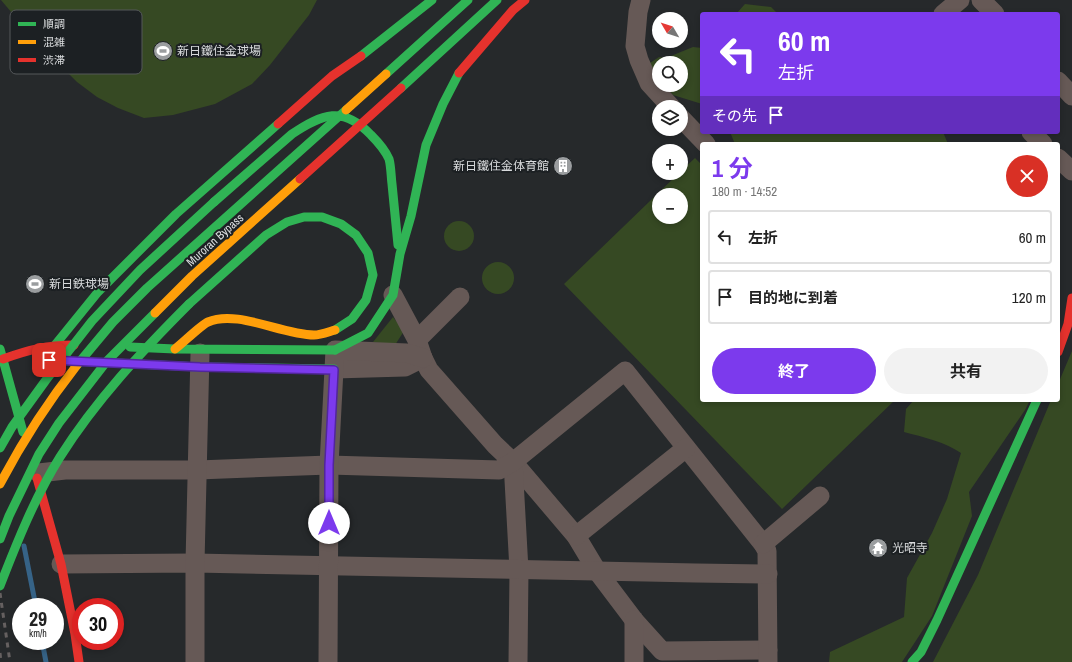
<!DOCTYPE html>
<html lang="ja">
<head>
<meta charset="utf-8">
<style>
  body { margin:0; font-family:"Archivo Narrow","Noto Sans JP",sans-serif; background:#f2f2f2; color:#222; height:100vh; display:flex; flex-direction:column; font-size:15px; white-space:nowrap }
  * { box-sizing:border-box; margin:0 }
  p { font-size:13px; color:#767676 }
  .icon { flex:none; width:22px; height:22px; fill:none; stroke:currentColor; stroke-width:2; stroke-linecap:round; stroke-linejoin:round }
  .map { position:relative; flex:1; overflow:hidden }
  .details { position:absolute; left:700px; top:142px; width:360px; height:260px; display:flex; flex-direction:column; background:#fff; border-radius:4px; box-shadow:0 2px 6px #0003 }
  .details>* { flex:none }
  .guide { position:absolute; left:700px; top:12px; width:360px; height:122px; border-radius:4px; box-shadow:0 2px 6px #0003; background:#7c3aed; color:#fff; overflow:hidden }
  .needle { width:26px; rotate:309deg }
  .buttons { position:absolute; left:652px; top:12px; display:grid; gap:8px }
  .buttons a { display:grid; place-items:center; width:36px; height:36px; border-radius:50%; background:#fff; box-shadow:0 2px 6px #0003; font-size:20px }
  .speed { position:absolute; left:12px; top:598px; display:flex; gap:8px; font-size:20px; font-weight:700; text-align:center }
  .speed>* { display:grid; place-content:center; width:52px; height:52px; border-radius:50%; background:#fff; box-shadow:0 2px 6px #0003; line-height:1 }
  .speed small { font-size:10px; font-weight:400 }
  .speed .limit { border:6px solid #d22; background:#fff; color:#111 }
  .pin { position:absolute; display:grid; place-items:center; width:34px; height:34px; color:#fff; margin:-17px; border-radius:8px; box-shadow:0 2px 6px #0006 }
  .me { position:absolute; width:44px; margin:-22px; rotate:0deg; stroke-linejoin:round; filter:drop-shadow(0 0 3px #0008) }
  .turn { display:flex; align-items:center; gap:14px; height:84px; padding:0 12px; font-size:18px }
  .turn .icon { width:52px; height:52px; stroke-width:2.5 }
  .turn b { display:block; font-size:28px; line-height:34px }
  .then { display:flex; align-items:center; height:38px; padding:0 12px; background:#0003; gap:8px; font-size:15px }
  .round { display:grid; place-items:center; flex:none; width:42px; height:42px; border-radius:21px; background:#f2f2f2 }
  .head { display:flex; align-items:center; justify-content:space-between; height:68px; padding:0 12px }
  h1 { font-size:24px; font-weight:700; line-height:30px; color:#7c3aed }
  .action { display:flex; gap:8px; margin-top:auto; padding:8px 12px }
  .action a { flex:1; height:46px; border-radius:24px; background:#7c3aed; color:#fff; font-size:16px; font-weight:700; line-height:46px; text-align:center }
  .action a+a { background:#f2f2f2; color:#222 }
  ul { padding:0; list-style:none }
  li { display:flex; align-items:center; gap:12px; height:54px; margin:0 8px 6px; padding:0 4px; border:2px solid #e0e0e0; border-radius:4px }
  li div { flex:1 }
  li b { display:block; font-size:15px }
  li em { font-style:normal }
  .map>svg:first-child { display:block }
  .green { fill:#364923; fill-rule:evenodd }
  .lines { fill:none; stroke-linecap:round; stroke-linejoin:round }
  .stream { stroke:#366387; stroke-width:5 }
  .street { stroke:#665956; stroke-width:19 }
  .fast { stroke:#30b455; stroke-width:9 }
  .slow { stroke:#ff9f0a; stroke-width:9 }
  .jam { stroke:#e5322d; stroke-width:9 }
  .rail { stroke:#656060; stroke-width:3; stroke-dasharray:5 5; stroke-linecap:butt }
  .fast-bridge { stroke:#30b455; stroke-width:9 }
  .slow-bridge { stroke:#ff9f0a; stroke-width:9 }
  .jam-bridge { stroke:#e5322d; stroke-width:9 }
  .route-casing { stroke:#51269a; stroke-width:10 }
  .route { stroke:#7c3aed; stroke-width:7 }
  .labels { text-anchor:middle; stroke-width:4; stroke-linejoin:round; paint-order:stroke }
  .poi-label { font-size:12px; fill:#d9dbdd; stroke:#1c2023; text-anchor:start }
  .street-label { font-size:12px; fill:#d9dbdd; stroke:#1c2023 }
  .key { fill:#1c2023; stroke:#55585b; stroke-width:1 }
  .key-label { font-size:11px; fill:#d9dbdd }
</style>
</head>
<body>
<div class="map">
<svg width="1072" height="662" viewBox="0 0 1072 662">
  <rect width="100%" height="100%" fill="#26292b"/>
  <g class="green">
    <path d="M 1,0 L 317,0 L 309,15 L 270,65 L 252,84 L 215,104 L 173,115 L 144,118 L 118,108 L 97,97 L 77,82 L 33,38 Z"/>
    <path d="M 745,4 L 771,7 L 778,14 L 736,14 Z"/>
    <path d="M 693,47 L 702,48 L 702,104 L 673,95 L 664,85 L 681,85 L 681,63 L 659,63 L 659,79 L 649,69 L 650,63 L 659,57 L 666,58 Z"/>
    <path d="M 730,132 L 850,132 L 851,134 L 871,132 L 943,132 L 948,144 L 735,144 Z"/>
    <path d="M 695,158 L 702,165 L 702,400 L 895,400 L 782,509 L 564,284 L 679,173 L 681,173 L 681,171 ZM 659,195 L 681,195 L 681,217 L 659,217 Z"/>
    <circle cx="459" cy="236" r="15"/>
    <circle cx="498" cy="278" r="16"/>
    <path d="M 393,317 L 404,331 L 395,345 L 373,342 Z"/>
    <path d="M 1072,351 L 1072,662 L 933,662 L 978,575 L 1051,400 L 1058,400 L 1058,384 Z"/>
    <path d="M 914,400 L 1030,400 L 1025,410 L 969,492 L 972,516 L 932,616 L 902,662 L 829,662 L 830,652 L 904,617 L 907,578 L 932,533 L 947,499 L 961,453 C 945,442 923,437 904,432 L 906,409 Z"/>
  </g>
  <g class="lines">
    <g class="stream">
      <path d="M 24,546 L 36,607"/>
      <path d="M 42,641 L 46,662"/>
    </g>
    <g class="street">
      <path d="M 641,0 L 638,12 L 635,46 L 639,60 L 649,83 L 671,107"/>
      <path d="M 981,0 L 995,14"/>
      <path d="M 943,14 L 960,0"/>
      <path d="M 1058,81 L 1072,96"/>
      <path d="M 681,118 L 706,144"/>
      <path d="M 1031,132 L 1043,144"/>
      <path d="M 1058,158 L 1072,171"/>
      <path d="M 393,295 L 417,340 L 423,358 L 429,370 L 495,445 L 513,462 L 576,536 L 597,571 L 634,620 L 662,651 L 768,650"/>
      <path d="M 417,340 L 460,297"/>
      <path d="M 334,369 L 405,367 L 423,358"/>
      <path d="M 513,462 L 519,570 L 518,662"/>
      <path d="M 39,473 L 65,470 L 198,470 L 329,465 L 499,470 L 513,462 L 625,371 L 763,544 L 767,551 L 768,662"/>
      <path d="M 576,536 L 686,448"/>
      <path d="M 763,544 L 820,496"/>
      <path d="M 61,564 L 195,563 L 696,573 L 768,574"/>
      <path d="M 195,662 L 195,563 L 200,353"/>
      <path d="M 328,662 L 329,465 L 335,350 L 407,353 L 423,358"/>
      <path d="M 634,662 L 634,620"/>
    </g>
    <g class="fast">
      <path d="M 361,56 L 432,0"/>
      <path d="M 386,74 L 468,0"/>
      <path d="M 401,88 L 497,0"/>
      <path d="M 214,202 L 292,134 C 322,114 343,105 371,135 C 377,141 385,150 389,159 C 391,166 391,176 392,184 C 394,204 396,225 398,245"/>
      <path d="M 189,304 L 266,235 L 287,222 L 304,217 L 322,217 L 341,224 L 356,235 L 368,253 L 373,275 L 366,300 L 352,319 L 335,330"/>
      <path d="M 55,345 L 98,292 L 176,214 L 278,124"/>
      <path d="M 130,347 L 175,349 L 335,350"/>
      <path d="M 0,349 L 23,432"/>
      <path d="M 335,350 L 368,333 L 393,295 L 400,254 L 411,216 L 426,145 L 443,104 L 459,73"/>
      <path d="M 115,363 L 200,367 L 334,369"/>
      <path d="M 912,662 L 921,652 L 937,620 L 1037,400"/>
    </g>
    <path class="slow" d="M 175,349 C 183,343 201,325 208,322 C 237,309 282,335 314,335 C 320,335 328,332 335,330"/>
    <g class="jam">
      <path d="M 459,73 L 513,10 L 525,0"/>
      <path d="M 278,124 L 332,76 L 361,56"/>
      <path d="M 1058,352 L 1068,324 L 1072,298"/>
      <path d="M 3,359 C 28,350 47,345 74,345"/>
      <path d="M 37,478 L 61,564 L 75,634 L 79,662"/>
    </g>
    <g class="rail">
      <path d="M 0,593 L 10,662"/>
      <path d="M 0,653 L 1,662"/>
    </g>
    <g class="fast-bridge">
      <path d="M 77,365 L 113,322 L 147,288 L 346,110"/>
      <path d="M 0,448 L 12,427 L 46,380 L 92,321 L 140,270 L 214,202"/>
      <path d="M 0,539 L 9,516 L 39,454 L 59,423 L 107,361 L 155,313"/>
      <path d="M 0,586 C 17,542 35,497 60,457 C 96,400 142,351 189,304"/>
    </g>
    <g class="slow-bridge">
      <path d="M 346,110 L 386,74"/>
      <path d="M 155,313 L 192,276 L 300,179"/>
      <path d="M 0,484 C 22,442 48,402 77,365"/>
    </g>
    <path class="jam-bridge" d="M 300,179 L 401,88"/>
  </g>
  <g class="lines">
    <defs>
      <path id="route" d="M 49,360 L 200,367 L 334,370 L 329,465 L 329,523"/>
    </defs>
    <use href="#route" class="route-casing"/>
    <use href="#route" class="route"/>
  </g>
  <defs>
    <symbol id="stadium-disc" viewBox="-11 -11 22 22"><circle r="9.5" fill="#9a9d9f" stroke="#1c2023"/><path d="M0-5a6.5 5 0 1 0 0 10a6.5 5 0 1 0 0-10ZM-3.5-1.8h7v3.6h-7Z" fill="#fff"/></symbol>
    <symbol id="building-disc" viewBox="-11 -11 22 22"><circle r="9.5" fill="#9a9d9f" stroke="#1c2023"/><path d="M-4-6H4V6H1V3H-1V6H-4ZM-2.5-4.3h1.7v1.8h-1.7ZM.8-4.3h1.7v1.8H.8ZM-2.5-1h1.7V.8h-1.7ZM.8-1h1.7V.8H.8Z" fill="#fff"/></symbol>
    <symbol id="temple-disc" viewBox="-11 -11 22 22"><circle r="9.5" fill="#9a9d9f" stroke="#1c2023"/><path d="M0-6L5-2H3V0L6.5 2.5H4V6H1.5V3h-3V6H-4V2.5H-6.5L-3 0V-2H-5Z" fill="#fff"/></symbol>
  </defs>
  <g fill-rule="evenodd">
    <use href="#stadium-disc" x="152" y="40" width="22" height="22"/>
    <use href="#building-disc" x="552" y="155" width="22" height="22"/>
    <use href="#stadium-disc" x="24" y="273" width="22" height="22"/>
    <use href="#temple-disc" x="867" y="537" width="22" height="22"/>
  </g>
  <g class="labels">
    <g class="poi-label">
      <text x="177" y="55">新日鐵住金球場</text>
      <text x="549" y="170" text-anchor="end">新日鐵住金体育館</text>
      <text x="49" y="288">新日鉄球場</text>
      <text x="892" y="552">光昭寺</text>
    </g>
    <g class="street-label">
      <text transform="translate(215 240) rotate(-42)" y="4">Muroran Bypass</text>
    </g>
  </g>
  <rect x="10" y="10" width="132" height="64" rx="6" class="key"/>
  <rect x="18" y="22" width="18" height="4" fill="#30b455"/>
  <rect x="18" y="40" width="18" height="4" fill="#ff9f0a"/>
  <rect x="18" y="58" width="18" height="4" fill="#e5322d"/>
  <g class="key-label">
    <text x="43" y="28">順調</text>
    <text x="43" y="46">混雑</text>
    <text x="43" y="64">渋滞</text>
  </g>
</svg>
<div class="buttons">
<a><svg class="needle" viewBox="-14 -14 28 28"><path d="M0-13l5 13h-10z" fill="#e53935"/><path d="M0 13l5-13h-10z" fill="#767676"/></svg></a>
<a><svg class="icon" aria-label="search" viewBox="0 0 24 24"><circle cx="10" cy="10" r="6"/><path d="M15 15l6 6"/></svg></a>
<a><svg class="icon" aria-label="layers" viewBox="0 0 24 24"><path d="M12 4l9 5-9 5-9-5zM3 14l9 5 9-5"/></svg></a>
<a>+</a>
<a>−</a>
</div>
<div class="speed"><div>29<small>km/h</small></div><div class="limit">30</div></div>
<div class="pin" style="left:49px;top:360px;background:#d93025"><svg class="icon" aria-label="arrive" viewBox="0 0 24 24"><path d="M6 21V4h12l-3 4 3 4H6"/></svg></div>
<svg class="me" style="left:329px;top:523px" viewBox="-20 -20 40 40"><circle r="19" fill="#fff"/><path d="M0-13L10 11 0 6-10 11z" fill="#7c3aed"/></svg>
<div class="guide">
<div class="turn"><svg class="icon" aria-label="left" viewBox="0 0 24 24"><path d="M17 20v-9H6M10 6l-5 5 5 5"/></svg><div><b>60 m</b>左折</div></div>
<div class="then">その先<svg class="icon" aria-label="arrive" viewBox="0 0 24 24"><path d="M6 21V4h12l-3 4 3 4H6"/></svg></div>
</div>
<section class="details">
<div class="head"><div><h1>1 分</h1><p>180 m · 14:52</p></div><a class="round" style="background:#d93025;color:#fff"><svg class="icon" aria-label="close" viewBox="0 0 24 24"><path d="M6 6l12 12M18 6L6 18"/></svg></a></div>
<ul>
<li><svg class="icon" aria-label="left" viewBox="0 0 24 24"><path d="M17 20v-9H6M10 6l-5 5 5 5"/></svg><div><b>左折</b></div><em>60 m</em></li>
<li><svg class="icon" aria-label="arrive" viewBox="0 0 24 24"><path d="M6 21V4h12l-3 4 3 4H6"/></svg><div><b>目的地に到着</b></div><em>120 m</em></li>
</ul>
<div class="action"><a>終了</a><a>共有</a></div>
</section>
</div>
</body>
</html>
